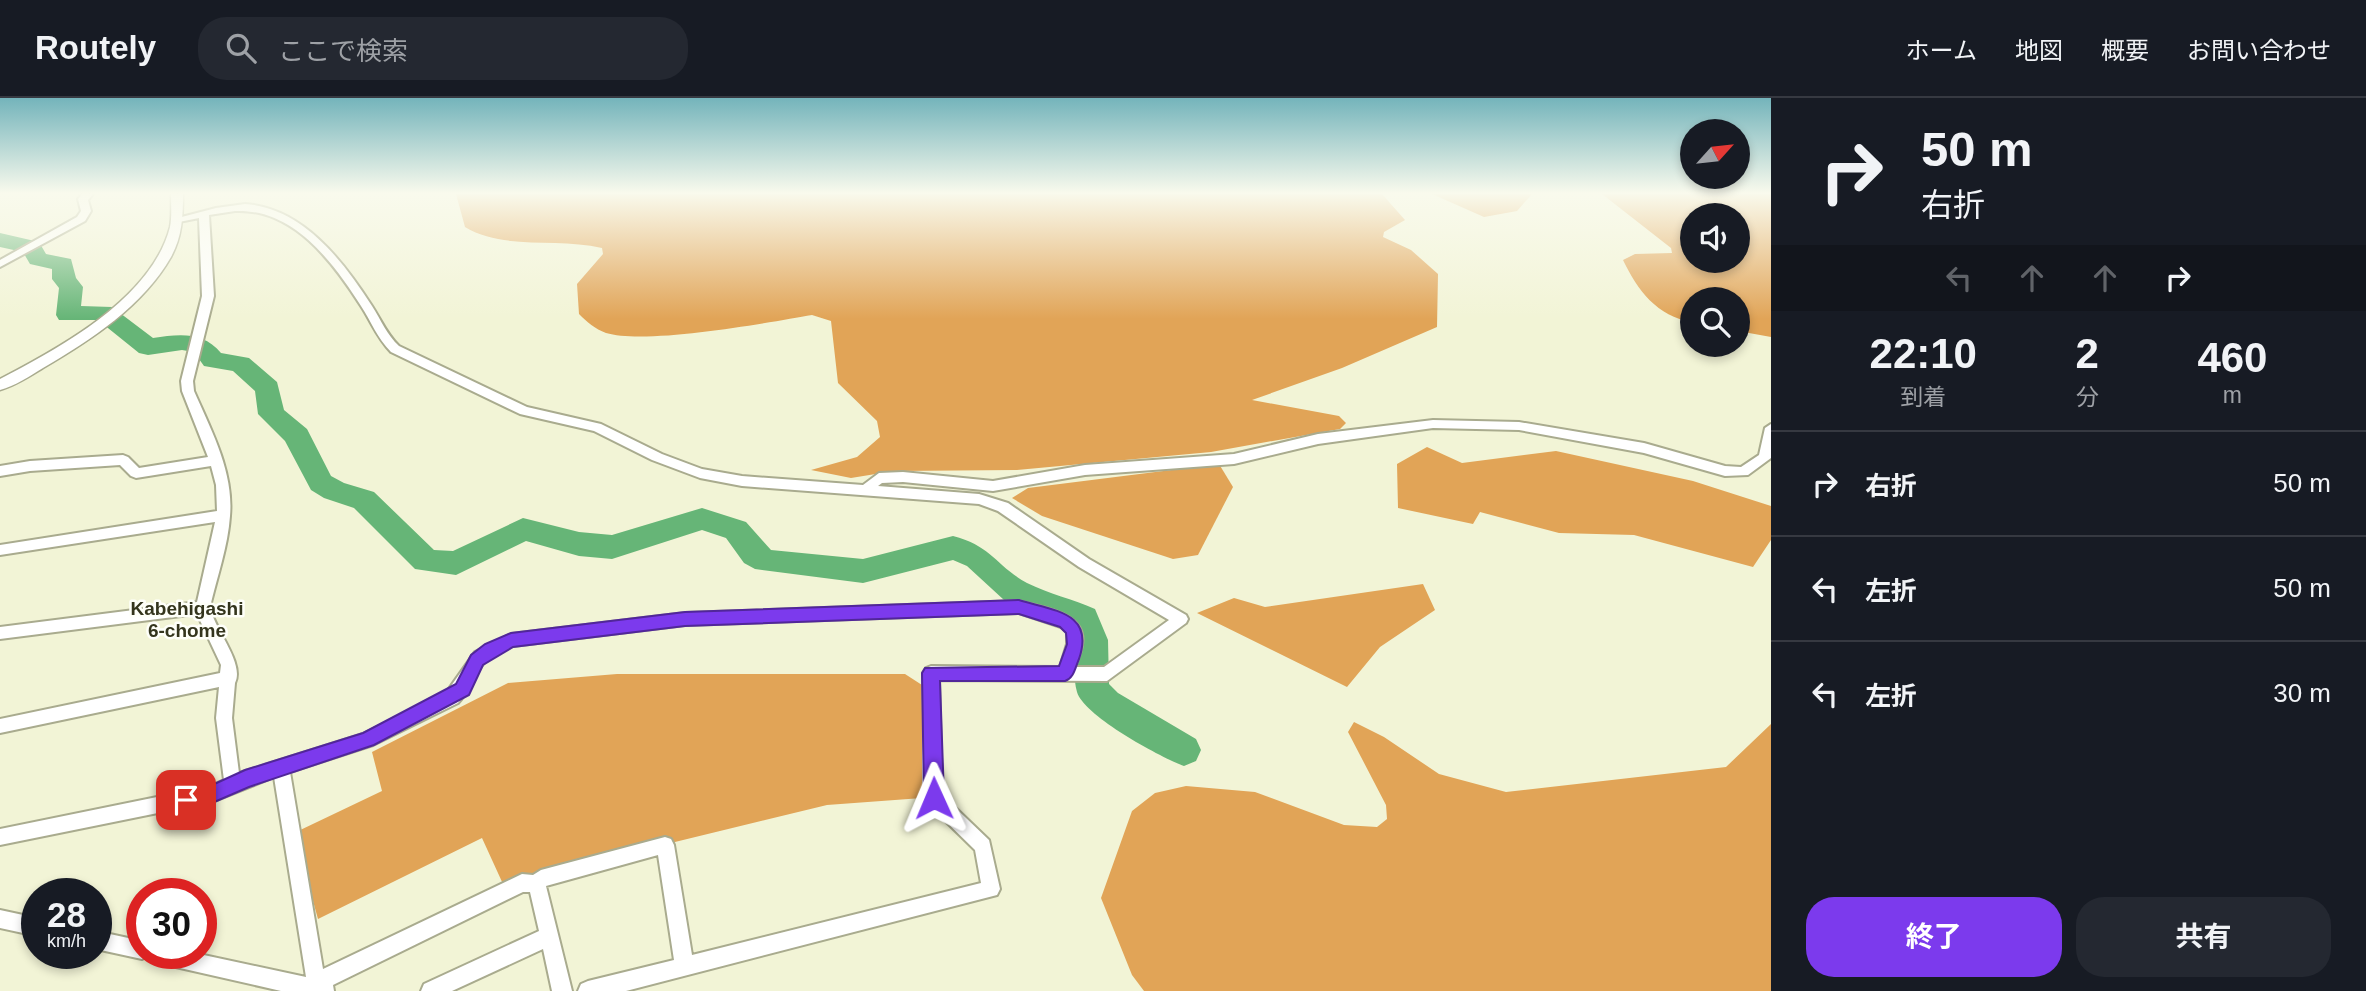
<!DOCTYPE html>
<html lang="ja">
<head>
<meta charset="utf-8">
<style>
  body { margin:0; font-family:Helvetica,"Noto Sans JP",sans-serif; background:#242831; color:#f1f3f6; height:100vh; display:flex; flex-direction:column; font-size:26px; white-space:nowrap }
  * { box-sizing:border-box; margin:0 }
  p { font-size:23px; color:#9ea1a6 }
  .icon { flex:none; width:38px; height:38px; fill:none; stroke:currentColor; stroke-width:2; stroke-linecap:round; stroke-linejoin:round }
  .map { position:relative; flex:1; overflow:hidden }
  .drawer { display:flex; flex-direction:column; background:#171b24; width:595px }
  .drawer>* { flex:none }
  .banner { background:#171b24; color:#f1f3f6; overflow:hidden }
  .needle { width:46px; rotate:63deg }
  .fabs { position:absolute; left:1680px; top:21px; display:grid; gap:14px }
  .fabs a { display:grid; place-items:center; width:70px; height:70px; border-radius:50%; background:#171b24; box-shadow:0 4px 10px #0003; font-size:35px }
  .speed { position:absolute; left:21px; top:780px; display:flex; gap:14px; font-size:35px; font-weight:700; text-align:center }
  .speed>* { display:grid; place-content:center; width:91px; height:91px; border-radius:50%; background:#171b24; box-shadow:0 4px 10px #0003; line-height:1 }
  .speed small { font-size:18px; font-weight:400 }
  .speed .limit { border:10px solid #d22; background:#fff; color:#111 }
  .pin { position:absolute; display:grid; place-items:center; width:60px; height:60px; color:#fff; margin:-30px; border-radius:14px; box-shadow:0 4px 10px #0006 }
  .me { position:absolute; width:77px; margin:-38px; rotate:359deg; stroke-linejoin:round; filter:drop-shadow(0 0 5px #0008) }
  .turn { display:flex; align-items:center; gap:24px; height:147px; padding:0 35px; font-size:32px }
  .turn .icon { width:91px; height:91px; stroke-width:2.5 }
  .turn b { display:block; font-size:49px; line-height:60px }
  .lanes { display:flex; align-items:center; height:66px; padding:0 35px; background:#0003; justify-content:center; gap:35px; direction:ltr }
  .lanes .off { opacity:.35 }
  .eta { display:flex; justify-content:space-evenly; align-items:center; height:119px; text-align:center }
  .eta b { font-size:42px; font-weight:700; line-height:49px }
  .action { display:flex; gap:14px; margin-top:auto; padding:14px 35px }
  .action a { flex:1; height:80px; border-radius:28px; background:#7c3aed; color:#fff; font-size:28px; font-weight:700; line-height:80px; text-align:center }
  .action a+a { background:#242831; color:#f1f3f6 }
  ul { padding:0; list-style:none }
  li { display:flex; align-items:center; gap:21px; height:105px; padding:0 35px; border-top:2px solid #363941 }
  li div { flex:1 }
  li b { display:block; font-size:26px }
  li em { font-style:normal }
  header { display:flex; align-items:center; gap:42px; box-sizing:border-box; height:98px; padding:0 35px; background:#171b24; border-bottom:2px solid #363941 }
  header strong { font-size:33px }
  nav { display:flex; gap:38px; margin-inline-start:auto; font-size:24px }
  .search { width:490px; height:63px; background:#242831; display:flex; align-items:center; gap:18px; box-sizing:border-box; padding:0 24px; border-radius:28px; color:#9ea1a6; font-size:26px }
  main { display:flex; flex:1; min-height:0 }
  .map>svg:first-child { display:block }
  .forest { fill:#e1a457; fill-rule:evenodd }
  .lines { fill:none; stroke-linecap:round; stroke-linejoin:round }
  .river { fill:#66b577; fill-rule:evenodd }
  .minor-casing { stroke:#a9ab8e; stroke-width:4 }
  .tertiary-casing { stroke:#a9ab8e; stroke-width:3 }
  .minor { fill:#fff; fill-rule:evenodd }
  .tertiary { fill:#fff; fill-rule:evenodd }
  .route { fill:#7c3aed; stroke:#51269a; stroke-width:2 }
  .labels { text-anchor:middle; stroke-width:5; stroke-linejoin:round; paint-order:stroke }
  .neighbourhood-label { font-size:19px; font-weight:bold; fill:#34351d; stroke:#fefff9 }
</style>
</head>
<body>
<header>
<strong>Routely</strong>
<div class="search"><svg class="icon" aria-label="search" viewBox="0 0 24 24"><circle cx="10" cy="10" r="6"/><path d="M15 15l6 6"/></svg>ここで検索</div>
<nav><a>ホーム</a><a>地図</a><a>概要</a><a>お問い合わせ</a></nav>
</header>
<main>
<div class="map">
<svg width="1771" height="893" viewBox="0 0 1771 893">
  <rect width="100%" height="100%" fill="#f2f4d6"/>
  <g class="forest">
    <path d="M 456,96 L 1382,96 L 1405,122 L 1384,134 L 1383,139 L 1411,152 L 1438,176 L 1437,229 L 1342,270 L 1252,302 L 1339,318 L 1346,325 L 1340,331 L 1211,354 L 1017,372 L 894,373 L 851,380 L 811,372 L 857,359 L 880,339 L 877,323 L 838,285 L 831,223 L 812,217 C 766,225 646,247 606,235 C 595,231 587,224 579,216 L 577,186 L 603,156 L 602,150 C 557,139 505,153 465,129 Z"/>
    <path d="M 1432,96 L 1532,96 L 1517,113 L 1484,119 Z"/>
    <path d="M 1602,96 L 1771,96 L 1771,239 L 1738,233 L 1738,201 L 1692,201 L 1692,224 C 1657,218 1638,193 1623,162 L 1635,156 L 1672,155 L 1671,150 ZM 1738,117 L 1738,163 L 1692,163 L 1692,117 Z"/>
    <path d="M 1427,349 L 1462,365 L 1556,353 L 1693,383 L 1771,408 L 1771,442 L 1753,469 L 1634,437 L 1559,435 L 1480,414 L 1473,426 L 1398,410 L 1397,366 Z"/>
    <path d="M 1219,366 L 1233,389 L 1198,457 L 1173,461 L 1042,418 L 1012,400 L 1028,390 Z"/>
    <path d="M 1423,486 L 1435,512 L 1380,549 L 1347,589 L 1197,515 L 1234,500 L 1265,509 Z"/>
    <path d="M 617,576 L 905,576 L 922,587 L 922,700 L 827,707 L 503,786 L 482,740 L 318,821 L 294,735 L 382,693 L 372,654 L 508,585 Z"/>
    <path d="M 1354,624 L 1384,639 L 1439,676 L 1506,694 L 1726,669 L 1771,626 L 1771,893 L 1144,893 L 1132,877 L 1101,800 L 1132,713 L 1155,695 L 1186,688 L 1255,694 L 1344,727 L 1377,729 L 1387,721 L 1386,707 L 1348,634 Z"/>
  </g>
  <g class="lines">
    <path class="river" d="M 0,135 L 39,144 L 46,156 L 71,161 L 76,180 L 83,189 L 81,208 L 112,209 L 153,240 C 179,236 203,233 221,255 L 249,260 L 277,284 L 284,312 L 307,331 L 331,378 L 344,385 L 374,394 L 434,452 L 453,453 L 523,420 L 579,434 L 612,437 L 702,410 L 746,424 L 771,452 L 863,461 L 953,438 C 992,448 996,468 1027,485 C 1049,496 1073,501 1095,511 L 1108,542 L 1109,586 L 1118,595 L 1196,641 L 1201,652 L 1196,663 L 1184,668 C 1160,659 1084,618 1077,594 C 1071,573 1079,550 1071,528 L 1004,502 L 967,468 L 953,462 L 863,485 L 755,471 L 744,465 L 726,440 L 702,432 L 612,461 L 579,458 L 526,443 L 456,477 L 415,471 L 354,410 L 324,400 L 311,392 L 285,343 L 258,316 L 255,293 L 233,273 L 204,268 L 194,254 L 182,252 L 148,257 L 139,255 L 98,222 L 59,222 L 56,217 L 59,190 L 52,181 L 52,171 L 30,166 L 23,154 L 0,149 Z"/>
    <defs>
      <g id="minor">
        <path d="M 82,96 L 93,96 L 88,102 L 91,113 L 85,123 L 0,169 L 0,162 L 77,119 L 81,113 L 78,101 Z"/>
        <path d="M 245,106 C 303,110 343,163 372,208 C 381,222 387,237 399,248 L 527,309 L 601,326 L 662,356 L 702,371 L 742,378 L 863,387 L 879,375 L 903,374 L 993,383 L 1085,367 L 1234,356 L 1318,336 L 1433,322 L 1519,324 L 1644,345 L 1725,368 L 1741,369 L 1759,357 L 1765,330 L 1771,326 L 1771,360 L 1748,377 L 1725,378 L 1644,355 L 1519,332 L 1433,330 L 1318,346 L 1234,366 L 1085,377 L 993,393 L 903,384 L 882,385 L 878,388 L 979,396 L 1008,405 L 1089,461 L 1186,517 L 1188,521 L 1186,525 L 1107,583 L 939,582 L 942,697 L 989,742 L 1000,791 L 997,797 L 626,893 L 578,893 L 581,886 L 588,883 L 674,862 L 658,757 L 546,788 L 572,893 L 552,893 L 543,851 L 452,893 L 421,893 L 424,886 L 539,833 L 530,794 L 523,794 L 333,887 L 334,893 L 281,893 L 158,865 L 151,863 L 149,857 L 142,861 L 96,851 L 96,833 L 142,843 L 142,856 L 199,856 L 306,879 L 274,679 L 212,704 L 0,747 L 0,731 L 211,688 L 224,682 L 216,620 L 219,589 L 0,635 L 0,621 L 220,575 L 221,567 L 197,516 L 0,541 L 0,529 L 197,504 L 215,424 L 0,457 L 0,447 L 217,413 L 216,387 L 211,368 L 136,380 L 131,378 L 120,367 L 30,373 L 0,378 L 0,368 L 30,363 L 123,357 L 128,359 L 139,370 L 208,359 L 182,293 L 181,283 L 202,198 L 199,120 L 179,124 L 174,121 L 216,110 ZM 235,113 C 293,110 333,164 361,208 C 371,223 377,240 391,254 L 520,316 L 594,333 L 652,362 L 700,380 L 742,388 L 979,406 L 998,413 L 1079,469 L 1169,522 L 1104,569 L 1075,569 C 1077,562 1081,555 1082,547 C 1088,514 1042,510 1019,503 L 685,515 L 511,536 L 475,554 L 446,595 L 363,636 L 239,675 L 232,620 L 235,585 C 245,565 214,531 210,509 C 217,479 228,448 230,418 C 234,374 211,332 194,293 L 193,283 L 214,198 L 209,117 ZM 1019,515 L 1061,529 L 1067,534 L 1067,546 L 1060,569 L 931,568 L 926,570 L 923,575 L 926,700 L 928,706 L 975,752 L 981,785 L 692,857 L 674,747 L 671,741 L 665,739 L 541,772 L 533,777 L 522,776 L 323,871 L 290,674 L 373,647 L 458,605 C 469,594 473,578 483,566 C 491,557 502,553 513,548 L 685,527 Z"/>
        <path d="M 0,812 L 37,820 L 37,838 L 0,830 Z"/>
      </g>
      <path id="tertiary" d="M 171,96 L 183,96 C 183,119 182,139 171,159 C 143,208 91,242 43,270 C 30,278 15,288 0,292 L 0,281 C 60,250 152,200 170,129 C 172,119 171,107 171,96 Z"/>
    </defs>
    <use href="#minor" class="minor-casing"/>
    <use href="#tertiary" class="tertiary-casing"/>
    <use href="#minor" class="minor"/>
    <use href="#tertiary" class="tertiary"/>
  </g>
  <linearGradient id="sky" x2="0" y2="1"><stop stop-color="#74b4bb"/><stop offset="0.43" stop-color="#f9faed"/><stop offset="1" stop-color="#f9faed" stop-opacity="0"/></linearGradient>
  <rect width="1771" height="221" fill="url(#sky)"/>
  <path class="route" d="M 1019,502 C 1054,513 1095,514 1079,561 C 1075,570 1074,580 1065,583 L 940,583 L 944,700 L 941,706 L 934,709 L 927,706 L 924,700 L 922,575 L 925,570 L 1059,568 L 1067,546 L 1066,535 L 1060,529 L 1019,516 L 685,528 L 513,549 L 483,567 L 469,597 L 374,647 L 249,689 L 212,705 L 186,711 L 179,708 L 176,702 L 179,695 L 210,688 L 245,672 L 363,635 L 456,586 L 471,557 L 485,546 L 511,535 L 685,514 Z"/>
  <g class="labels">
    <g class="neighbourhood-label">
      <text x="187" y="517">Kabehigashi<tspan x="187" dy="22">6-chome</tspan></text>
    </g>
  </g>
</svg>
<div class="fabs">
<a><svg class="needle" viewBox="-14 -14 28 28"><path d="M0-13l5 13h-10z" fill="#e53935"/><path d="M0 13l5-13h-10z" fill="#9ea1a6"/></svg></a>
<a><svg class="icon" aria-label="sound" viewBox="0 0 24 24"><path d="M4 9h4l5-4v14l-5-4H4zM17 9q2 3 0 6"/></svg></a>
<a><svg class="icon" aria-label="search" viewBox="0 0 24 24"><circle cx="10" cy="10" r="6"/><path d="M15 15l6 6"/></svg></a>
</div>
<div class="speed"><div>28<small>km/h</small></div><div class="limit">30</div></div>
<div class="pin" style="left:186px;top:702px;background:#d93025"><svg class="icon" aria-label="arrive" viewBox="0 0 24 24"><path d="M6 21V4h12l-3 4 3 4H6"/></svg></div>
<svg class="me" style="left:934px;top:700px" viewBox="-20 -20 40 40"><path d="M0-17L14 15 0 8-14 15z" fill="#7c3aed" stroke="#fff" stroke-width="4"/></svg>
</div>
<section class="drawer">
<div class="banner">
<div class="turn"><svg class="icon" aria-label="right" viewBox="0 0 24 24"><path d="M7 20v-9h11M14 6l5 5-5 5"/></svg><div><b>50 m</b>右折</div></div>
<div class="lanes"><svg class="icon off" aria-label="left" viewBox="0 0 24 24"><path d="M17 20v-9H6M10 6l-5 5 5 5"/></svg><svg class="icon off" aria-label="ahead" viewBox="0 0 24 24"><path d="M12 20V5M6 11l6-6 6 6"/></svg><svg class="icon off" aria-label="ahead" viewBox="0 0 24 24"><path d="M12 20V5M6 11l6-6 6 6"/></svg><svg class="icon" aria-label="right" viewBox="0 0 24 24"><path d="M7 20v-9h11M14 6l5 5-5 5"/></svg></div>
</div>
<div class="eta">
<div><b>22:10</b><p>到着</p></div>
<div><b>2</b><p>分</p></div>
<div><b>460</b><p>m</p></div>
</div>
<ul>
<li><svg class="icon" aria-label="right" viewBox="0 0 24 24"><path d="M7 20v-9h11M14 6l5 5-5 5"/></svg><div><b>右折</b></div><em>50 m</em></li>
<li><svg class="icon" aria-label="left" viewBox="0 0 24 24"><path d="M17 20v-9H6M10 6l-5 5 5 5"/></svg><div><b>左折</b></div><em>50 m</em></li>
<li><svg class="icon" aria-label="left" viewBox="0 0 24 24"><path d="M17 20v-9H6M10 6l-5 5 5 5"/></svg><div><b>左折</b></div><em>30 m</em></li>
</ul>
<div class="action"><a>終了</a><a>共有</a></div>
</section>
</main>
</body>
</html>
